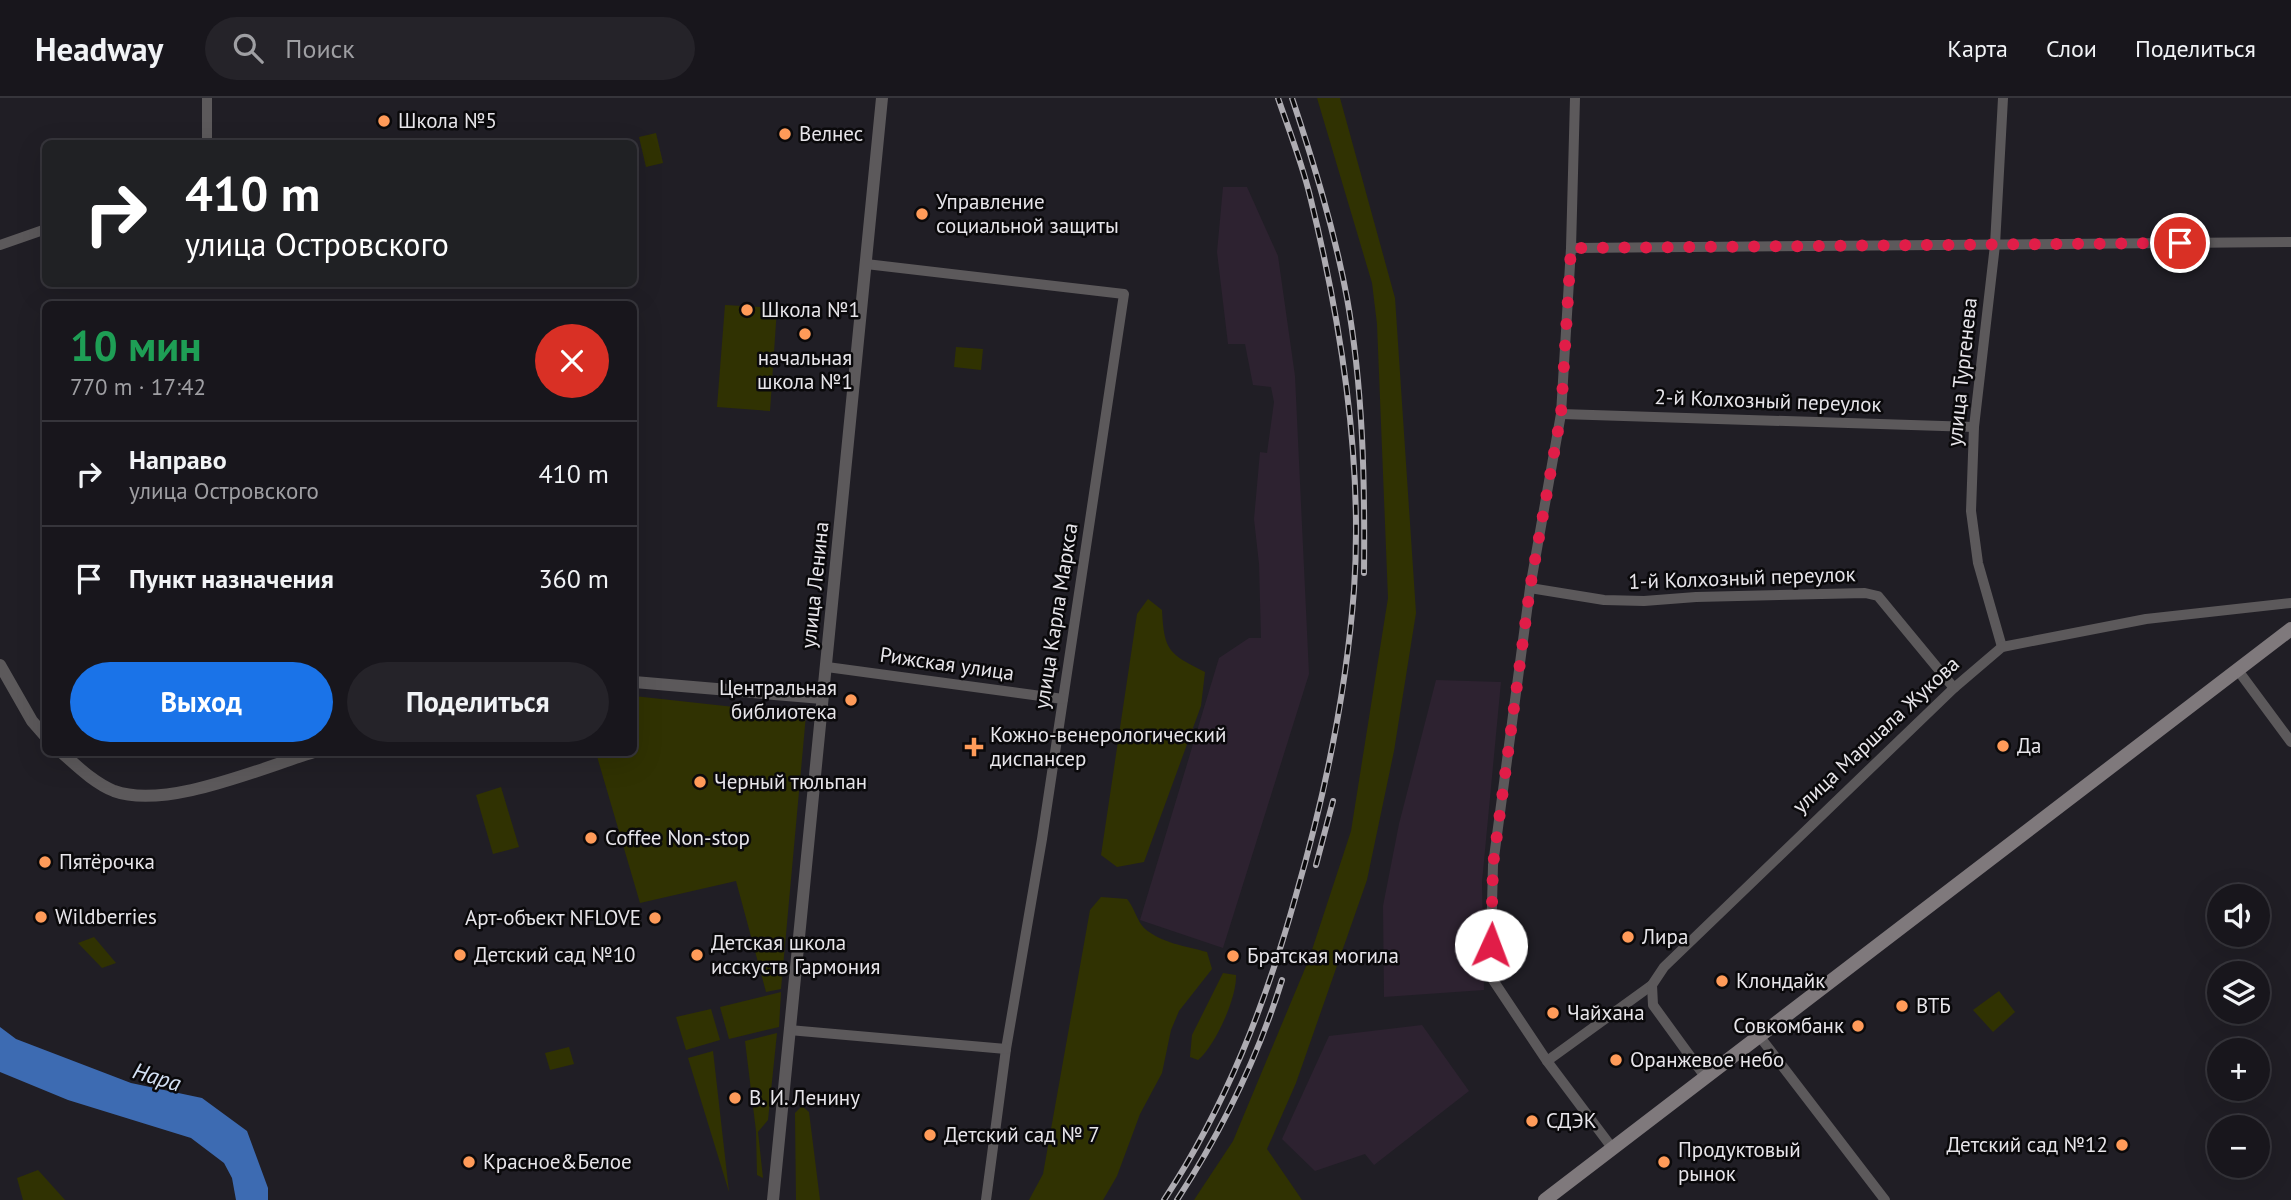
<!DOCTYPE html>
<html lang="ru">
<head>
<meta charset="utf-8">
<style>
  body { margin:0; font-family:"PT Sans",sans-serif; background:#252329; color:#f1f3f6; height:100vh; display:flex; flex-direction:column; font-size:26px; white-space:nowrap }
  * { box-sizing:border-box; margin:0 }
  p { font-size:23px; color:#9f9fa3 }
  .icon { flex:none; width:38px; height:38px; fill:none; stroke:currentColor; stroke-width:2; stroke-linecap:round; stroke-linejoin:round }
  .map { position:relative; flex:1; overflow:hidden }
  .drawer { position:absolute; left:42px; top:203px; width:595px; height:455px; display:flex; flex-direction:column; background:#18161c; border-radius:10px; box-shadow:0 7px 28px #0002,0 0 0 2px #36353b }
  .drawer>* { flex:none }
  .top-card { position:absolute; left:42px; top:42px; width:595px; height:147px; border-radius:10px; box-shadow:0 7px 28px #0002,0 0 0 2px #36353b; background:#202124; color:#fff; overflow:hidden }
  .buttons { position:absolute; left:2207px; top:786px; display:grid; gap:14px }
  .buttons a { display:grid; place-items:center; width:63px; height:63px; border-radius:50%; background:#18161c; box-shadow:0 7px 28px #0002,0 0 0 2px #36353b; font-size:35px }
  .pin { position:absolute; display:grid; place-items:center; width:60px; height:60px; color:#fff; margin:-30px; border:4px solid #fff; border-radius:50%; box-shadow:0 2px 7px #0007 }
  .me { position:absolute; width:77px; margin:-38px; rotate:2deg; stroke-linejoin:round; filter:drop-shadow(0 0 5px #0008) }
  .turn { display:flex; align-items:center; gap:24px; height:147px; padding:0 28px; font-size:32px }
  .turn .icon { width:91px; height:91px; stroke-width:2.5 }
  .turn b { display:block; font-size:49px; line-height:60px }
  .round { display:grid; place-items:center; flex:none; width:74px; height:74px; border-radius:37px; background:#252329 }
  .overview { display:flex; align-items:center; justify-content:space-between; height:119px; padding:0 28px }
  h1 { font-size:42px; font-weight:600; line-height:52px; color:#1e9e55 }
  .primary-button { display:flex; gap:14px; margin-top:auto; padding:14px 28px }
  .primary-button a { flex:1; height:80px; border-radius:42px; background:#1a73e8; color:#fff; font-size:28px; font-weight:600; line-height:80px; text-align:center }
  .primary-button a+a { background:#252329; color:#f1f3f6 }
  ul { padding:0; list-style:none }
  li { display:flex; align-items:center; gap:21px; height:105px; padding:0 28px; border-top:2px solid #36353b }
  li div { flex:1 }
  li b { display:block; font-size:26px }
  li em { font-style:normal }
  header { display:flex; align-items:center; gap:42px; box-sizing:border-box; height:98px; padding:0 35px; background:#18161c; border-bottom:2px solid #36353b }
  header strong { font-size:33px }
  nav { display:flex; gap:38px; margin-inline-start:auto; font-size:24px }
  .search { width:490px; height:63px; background:#252329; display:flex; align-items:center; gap:18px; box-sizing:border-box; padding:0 24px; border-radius:38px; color:#9f9fa3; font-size:26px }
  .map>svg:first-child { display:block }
  .industrial { fill:#2d2230 }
  .green { fill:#303202 }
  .water { fill:#3d6bb2 }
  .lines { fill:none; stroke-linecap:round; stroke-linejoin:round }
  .minor { stroke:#5c595b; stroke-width:10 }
  .tertiary { stroke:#5c595b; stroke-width:12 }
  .secondary { stroke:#7f797c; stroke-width:14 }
  .rail-casing { stroke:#aeacb2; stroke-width:6 }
  .rail { stroke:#0a090b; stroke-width:3.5; stroke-dasharray:10; stroke-linecap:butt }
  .route { stroke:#e11d48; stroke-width:12; stroke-dasharray:0 21.6 }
  .poi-dot { fill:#ff9b59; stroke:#0a090b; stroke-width:2.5 }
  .labels { text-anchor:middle; stroke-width:5; stroke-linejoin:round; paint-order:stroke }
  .poi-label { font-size:21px; fill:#e7e5ea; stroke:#0a090b; text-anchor:start }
  .street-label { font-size:21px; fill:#e7e5ea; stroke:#0a090b }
  .water-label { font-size:23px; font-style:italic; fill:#d4e1f4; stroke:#0a090b }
</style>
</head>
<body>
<header>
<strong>Headway</strong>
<div class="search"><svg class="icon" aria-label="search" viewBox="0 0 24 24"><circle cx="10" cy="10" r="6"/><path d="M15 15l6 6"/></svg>Поиск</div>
<nav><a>Карта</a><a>Слои</a><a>Поделиться</a></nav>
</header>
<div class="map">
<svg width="2291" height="1102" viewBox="0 0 2291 1102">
  <rect width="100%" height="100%" fill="#201e25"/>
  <g class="industrial">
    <path d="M 1223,89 L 1247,89 L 1278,158 L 1295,278 L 1309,576 L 1223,850 L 1140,822 L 1219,560 L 1249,540 L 1261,540 L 1259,466 L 1254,421 L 1260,354 L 1267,355 L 1274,304 L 1271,289 L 1253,287 L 1245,246 L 1228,246 L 1217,154 Z"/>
    <path d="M 1436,582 L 1501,584 L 1482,784 L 1484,892 L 1384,899 L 1383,808 L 1399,726 Z"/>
    <path d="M 1422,927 L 1469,993 L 1374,1067 L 1365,1056 L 1315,1073 L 1282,1041 L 1329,938 Z"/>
  </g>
  <g class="green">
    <path d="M 1317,0 L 1340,0 L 1395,200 L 1416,515 L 1394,653 L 1367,782 L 1296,985 L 1267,1051 L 1302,1102 L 1194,1102 L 1233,1043 L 1309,861 L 1351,733 L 1388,500 L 1377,226 L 1372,185 Z"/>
    <path d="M 656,35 L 663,65 L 646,69 L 639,39 Z"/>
    <path d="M 725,207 L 777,210 L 770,313 L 717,309 Z"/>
    <path d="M 956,249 L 983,251 L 981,272 L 954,269 Z"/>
    <path d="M 1148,501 L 1162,512 C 1164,553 1169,556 1205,574 L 1201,608 L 1144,764 L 1117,769 L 1101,757 L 1137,516 Z"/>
    <path d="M 634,598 L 806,617 L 781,891 L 766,894 L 736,783 L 640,805 L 596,655 L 634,654 Z"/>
    <path d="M 501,689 L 519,749 L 493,756 L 476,697 Z"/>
    <path d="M 1101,799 L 1127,801 C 1134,809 1137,823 1144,830 C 1161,845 1185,848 1207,854 L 1212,871 L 1179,913 L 1171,932 L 1162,975 L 1140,1016 L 1117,1078 L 1103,1102 L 1029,1102 L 1043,1076 L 1090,812 Z"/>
    <path d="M 94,839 L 116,865 L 102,870 L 78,845 Z"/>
    <path d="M 1223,875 L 1236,877 C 1237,900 1215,948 1198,962 L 1190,959 L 1192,937 Z"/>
    <path d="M 1999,893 L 2015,914 L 1993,934 L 1973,912 Z"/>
    <path d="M 781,894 L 779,929 L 729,941 L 720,909 Z"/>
    <path d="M 711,911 L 720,942 L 686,952 L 676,919 Z"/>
    <path d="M 777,935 L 768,1022 L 758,1034 L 763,1080 L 757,1077 L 756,1033 L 745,943 Z"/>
    <path d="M 569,949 L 574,966 L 550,972 L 545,955 Z"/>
    <path d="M 713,953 L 729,1094 L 688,960 Z"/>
    <path d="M 802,1008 L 809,1014 L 820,1102 L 796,1102 L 795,1015 Z"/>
    <path d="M 38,1072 L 65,1102 L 23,1102 L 17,1080 Z"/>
  </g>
  <path class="water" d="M 0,929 L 16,941 L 131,985 L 202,1000 L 247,1033 L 268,1090 L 268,1102 L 236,1102 L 232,1080 L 224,1065 L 191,1040 L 68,1002 L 0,974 Z"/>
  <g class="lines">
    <g class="minor">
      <path d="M 1575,0 L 1571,150 L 1561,316 L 1530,490 L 1493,767 L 1491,847 L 1493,882 L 1547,963 L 1613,1051"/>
      <path d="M 207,46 L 207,0"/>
      <path d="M 0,147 L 46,131"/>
      <path d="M 1571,150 L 2291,144"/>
      <path d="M 866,166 L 1124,196 L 1042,741 L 1006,951 L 986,1102"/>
      <path d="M 1561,316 L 1974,329"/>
      <path d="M 1530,490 L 1604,502 L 1644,503 L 1696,499 L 1865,495 L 1878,498 L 1954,590"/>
      <path d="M 2002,549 L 1978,465 L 1971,413 L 1974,329 L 1995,147 L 2003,0"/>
      <path d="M 827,569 L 1063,601"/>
      <path d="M 2237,571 L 2291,644"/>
      <path d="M 789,932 L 1006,951"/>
      <path d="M 1760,939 L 1885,1102"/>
      <path d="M 1547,963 L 1652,887"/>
      <path d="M 1706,980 L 1653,907 L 1652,887 L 1664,869 L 1954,590 L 2002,549 L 2146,521 L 2291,505"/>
    </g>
    <g class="tertiary">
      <path d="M 0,567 L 32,623 L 46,639"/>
      <path d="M 634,584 L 822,600"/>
      <path d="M 61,654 C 77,668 94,685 114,693 C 166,712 261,670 314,654"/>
      <path d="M 773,1102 L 882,0"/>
    </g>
    <path class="secondary" d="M 1545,1102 L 2291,531"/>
    <defs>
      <g id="rail">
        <path d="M 1292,0 C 1314,66 1334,131 1347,200 C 1363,290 1365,383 1364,475"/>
        <path d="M 1316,767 L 1333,703"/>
        <path d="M 1164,1102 C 1226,1008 1266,905 1296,797 C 1325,697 1346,597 1354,492 C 1363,362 1341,224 1310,98 C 1302,65 1289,32 1278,0"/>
        <path d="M 1177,1102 C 1222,1033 1258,959 1282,882"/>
      </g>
    </defs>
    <use href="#rail" class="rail-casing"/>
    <use href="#rail" class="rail"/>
  </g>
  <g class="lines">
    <path class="route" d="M 1491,847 L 1493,767 L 1530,490 L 1561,316 L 1571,150 L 2180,145"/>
  </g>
  <g class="poi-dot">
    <circle cx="384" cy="23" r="7"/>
    <circle cx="785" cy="36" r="7"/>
    <circle cx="922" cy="116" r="7"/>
    <circle cx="747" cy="212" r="7"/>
    <circle cx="805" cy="236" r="7"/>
    <circle cx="851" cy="602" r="7"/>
    <circle cx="2003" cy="648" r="7"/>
    <path d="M970.5 638.5h7v7h7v7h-7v7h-7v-7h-7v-7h7z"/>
    <circle cx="700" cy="684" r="7"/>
    <circle cx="591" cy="740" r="7"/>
    <circle cx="45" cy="764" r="7"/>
    <circle cx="41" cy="819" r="7"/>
    <circle cx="655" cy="820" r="7"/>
    <circle cx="1628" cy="839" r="7"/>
    <circle cx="460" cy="857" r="7"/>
    <circle cx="697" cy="857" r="7"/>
    <circle cx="1233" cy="858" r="7"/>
    <circle cx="1722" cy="883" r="7"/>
    <circle cx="1902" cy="908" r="7"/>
    <circle cx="1553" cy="915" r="7"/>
    <circle cx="1858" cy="928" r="7"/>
    <circle cx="1616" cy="962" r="7"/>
    <circle cx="735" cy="1000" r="7"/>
    <circle cx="1532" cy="1023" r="7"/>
    <circle cx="930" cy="1037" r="7"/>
    <circle cx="2122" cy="1047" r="7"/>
    <circle cx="469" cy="1064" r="7"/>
    <circle cx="1664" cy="1064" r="7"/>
  </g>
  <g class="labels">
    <g class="poi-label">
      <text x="398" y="30">Школа №5</text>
      <text x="799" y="43">Велнес</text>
      <text x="936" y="111">Управление<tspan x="936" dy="24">социальной защиты</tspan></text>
      <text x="761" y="219">Школа №1</text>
      <text x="805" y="267" text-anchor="middle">начальная<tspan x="805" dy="24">школа №1</tspan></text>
      <text x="837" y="597" text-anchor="end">Центральная<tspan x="837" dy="24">библиотека</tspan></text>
      <text x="990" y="644">Кожно-венерологический<tspan x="990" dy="24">диспансер</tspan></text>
      <text x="2017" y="655">Да</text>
      <text x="714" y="691">Черный тюльпан</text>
      <text x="605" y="747">Coffee Non-stop</text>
      <text x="59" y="771">Пятёрочка</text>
      <text x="55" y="826">Wildberries</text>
      <text x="641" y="827" text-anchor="end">Арт-объект NFLOVE</text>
      <text x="1642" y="846">Лира</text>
      <text x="711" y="852">Детская школа<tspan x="711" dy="24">исскуств Гармония</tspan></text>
      <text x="474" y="864">Детский сад №10</text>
      <text x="1247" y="865">Братская могила</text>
      <text x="1736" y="890">Клондайк</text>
      <text x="1916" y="915">ВТБ</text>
      <text x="1567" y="922">Чайхана</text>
      <text x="1844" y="935" text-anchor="end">Совкомбанк</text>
      <text x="1630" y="969">Оранжевое небо</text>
      <text x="749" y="1007">В. И. Ленину</text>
      <text x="1546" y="1030">СДЭК</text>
      <text x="944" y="1044">Детский сад № 7</text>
      <text x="2108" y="1054" text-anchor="end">Детский сад №12</text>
      <text x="1678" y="1059">Продуктовый<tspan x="1678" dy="24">рынок</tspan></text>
      <text x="483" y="1071">Красное&amp;Белое</text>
    </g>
    <g class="street-label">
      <text transform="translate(1962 274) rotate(-84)" y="7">улица Тургенева</text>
      <text transform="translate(1768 303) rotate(2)" y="7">2-й Колхозный переулок</text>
      <text transform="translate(1742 480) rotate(-2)" y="7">1-й Колхозный переулок</text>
      <text transform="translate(815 487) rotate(-84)" y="7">улица Ленина</text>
      <text transform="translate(1056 518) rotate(-81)" y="7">улица Карла Маркса</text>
      <text transform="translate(947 566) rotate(8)" y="7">Рижская улица</text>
      <text transform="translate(1876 637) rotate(-43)" y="7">улица Маршала Жукова</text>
    </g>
    <g class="water-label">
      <text transform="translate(157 979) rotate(17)" y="8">Нара</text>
    </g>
  </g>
</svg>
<div class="buttons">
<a><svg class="icon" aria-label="sound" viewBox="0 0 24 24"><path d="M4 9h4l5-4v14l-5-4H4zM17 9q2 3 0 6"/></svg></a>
<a><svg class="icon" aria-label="layers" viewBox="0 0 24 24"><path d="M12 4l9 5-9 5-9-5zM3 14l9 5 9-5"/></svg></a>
<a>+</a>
<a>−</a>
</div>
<div class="pin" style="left:2180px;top:145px;background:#d93025"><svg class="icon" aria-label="arrive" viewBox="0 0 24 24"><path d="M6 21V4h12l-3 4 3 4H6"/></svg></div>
<svg class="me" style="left:1491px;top:847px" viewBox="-20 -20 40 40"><circle r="19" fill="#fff"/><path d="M0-13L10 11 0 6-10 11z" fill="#e11d48"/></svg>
<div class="top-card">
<div class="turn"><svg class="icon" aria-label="right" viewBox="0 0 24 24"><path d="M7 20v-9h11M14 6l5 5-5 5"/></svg><div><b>410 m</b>улица Островского</div></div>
</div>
<section class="drawer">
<div class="overview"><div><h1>10 мин</h1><p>770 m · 17:42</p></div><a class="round" style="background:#d93025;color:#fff"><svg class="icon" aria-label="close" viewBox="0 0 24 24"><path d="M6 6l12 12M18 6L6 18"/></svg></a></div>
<ul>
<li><svg class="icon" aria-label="right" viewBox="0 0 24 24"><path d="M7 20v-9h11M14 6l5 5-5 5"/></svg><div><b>Направо</b><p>улица Островского</p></div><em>410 m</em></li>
<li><svg class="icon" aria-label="arrive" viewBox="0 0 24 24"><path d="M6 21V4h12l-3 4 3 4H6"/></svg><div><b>Пункт назначения</b></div><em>360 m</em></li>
</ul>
<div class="primary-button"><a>Выход</a><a>Поделиться</a></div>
</section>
</div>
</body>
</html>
